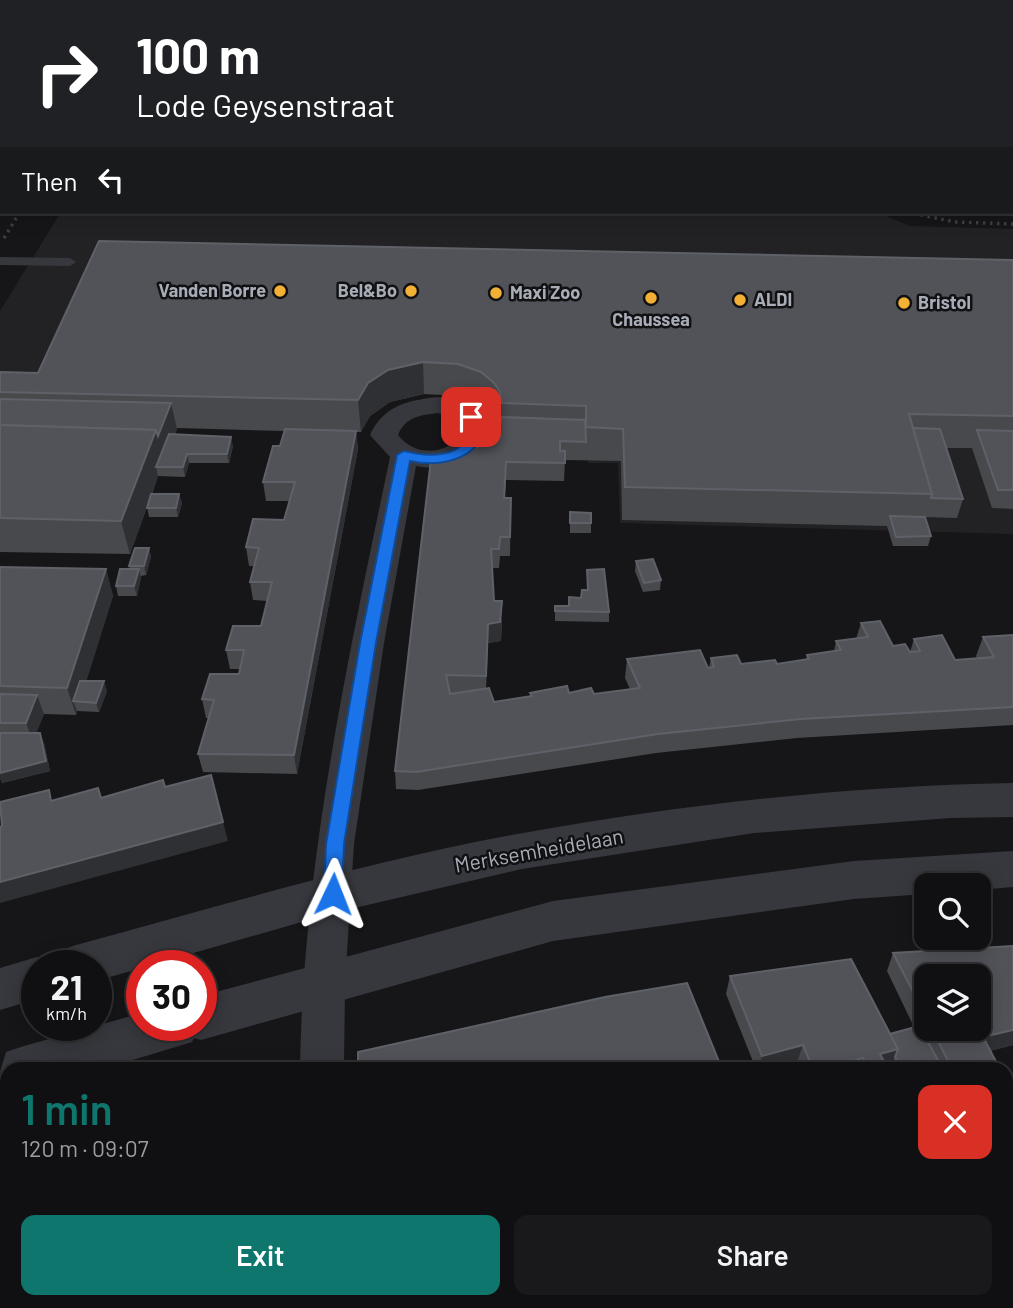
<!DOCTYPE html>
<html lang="en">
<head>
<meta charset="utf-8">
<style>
  body { margin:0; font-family:Barlow,sans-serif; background:#19191b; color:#f1f3f6; height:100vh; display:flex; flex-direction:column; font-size:26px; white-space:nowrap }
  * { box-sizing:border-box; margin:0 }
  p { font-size:23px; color:#9c9d9f }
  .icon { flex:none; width:38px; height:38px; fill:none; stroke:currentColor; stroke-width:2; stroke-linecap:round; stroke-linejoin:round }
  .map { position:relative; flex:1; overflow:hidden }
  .side { position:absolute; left:0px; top:1062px; width:1013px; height:247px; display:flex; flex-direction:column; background:#101012; border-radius:21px 21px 0 0; box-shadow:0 4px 18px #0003,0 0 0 2px #303032 }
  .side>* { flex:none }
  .hud { position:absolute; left:0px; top:0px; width:1013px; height:214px; box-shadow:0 4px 18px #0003,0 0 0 2px #303032; background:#202124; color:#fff; overflow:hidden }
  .buttons { position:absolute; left:914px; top:873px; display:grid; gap:14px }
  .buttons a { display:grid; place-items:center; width:77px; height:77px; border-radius:14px; background:#101012; box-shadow:0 4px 18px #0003,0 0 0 2px #303032; font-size:35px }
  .speed { position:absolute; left:21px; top:950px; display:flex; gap:14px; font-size:35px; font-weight:700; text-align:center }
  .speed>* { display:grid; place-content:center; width:91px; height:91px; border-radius:50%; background:#101012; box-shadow:0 4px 18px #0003,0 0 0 2px #303032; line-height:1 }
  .speed small { font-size:18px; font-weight:400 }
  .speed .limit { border:10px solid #d22; background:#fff; color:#111 }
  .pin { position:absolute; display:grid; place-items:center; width:60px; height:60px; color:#fff; margin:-30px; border-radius:14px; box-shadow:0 4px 10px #0006 }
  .me { position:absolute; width:77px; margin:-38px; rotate:2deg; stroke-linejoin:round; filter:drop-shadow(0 0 5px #0008) }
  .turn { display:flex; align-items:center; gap:24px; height:147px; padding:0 21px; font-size:32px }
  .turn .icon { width:91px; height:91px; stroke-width:2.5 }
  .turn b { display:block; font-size:49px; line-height:60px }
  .then { display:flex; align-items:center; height:66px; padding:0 21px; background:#0003; gap:14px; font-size:26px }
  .round { display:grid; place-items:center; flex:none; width:74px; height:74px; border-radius:14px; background:#19191b }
  .summary { display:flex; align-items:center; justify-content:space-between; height:119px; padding:0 21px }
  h1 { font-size:42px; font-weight:600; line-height:52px; color:#0f766e }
  .action { display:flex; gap:14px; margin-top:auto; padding:14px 21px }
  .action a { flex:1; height:80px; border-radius:14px; background:#0f766e; color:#fff; font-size:28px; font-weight:600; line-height:80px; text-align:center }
  .action a+a { background:#19191b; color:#f1f3f6 }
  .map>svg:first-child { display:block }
  .built { fill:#222225 }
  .green { fill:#1e261f }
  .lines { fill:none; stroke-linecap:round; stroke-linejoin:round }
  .path-far1 { stroke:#3d3f44; stroke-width:2.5; stroke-dasharray:2 2.5; stroke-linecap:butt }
  .path { stroke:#3d3f44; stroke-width:3.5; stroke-dasharray:2.5 4.5; stroke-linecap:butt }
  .service { fill:#37383d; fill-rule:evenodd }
  .minor { fill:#37383d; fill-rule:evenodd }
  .tertiary { fill:#37383d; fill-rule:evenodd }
  .primary { fill:#53555c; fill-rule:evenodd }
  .tram { stroke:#4a4c52; stroke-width:2 }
  .wall { fill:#47494d; fill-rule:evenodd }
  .shaded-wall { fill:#2f3033 }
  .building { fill:#525359; stroke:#5f6168; stroke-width:2 }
  .route { fill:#1a73e8; stroke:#114b97; stroke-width:2 }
  .poi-dot { fill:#f2b134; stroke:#111113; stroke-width:2.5 }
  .labels { text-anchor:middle; stroke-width:5; stroke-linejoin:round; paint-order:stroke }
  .far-poi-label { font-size:18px; font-weight:bold; fill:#a8adb8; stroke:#111113; text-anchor:start }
  .street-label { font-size:21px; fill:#a8adb8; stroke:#111113 }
</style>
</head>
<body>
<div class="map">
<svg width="1013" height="1308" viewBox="0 0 1013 1308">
  <rect width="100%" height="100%" fill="#161618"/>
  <path class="built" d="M 61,212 L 876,212 L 910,226 L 1013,229 L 1013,534 L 620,523 L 618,463 L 588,463 L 587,458 L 496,434 L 482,409 L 451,395 L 430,393 L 0,422 L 0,311 Z"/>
  <path class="green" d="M 358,0 L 672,0 L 675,2 L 364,2 Z"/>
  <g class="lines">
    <g class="path-far1">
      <path d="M 341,0 L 347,2"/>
      <path d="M 0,59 L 2,56"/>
    </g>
    <g class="path">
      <path d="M 907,212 L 955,222 L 1013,224"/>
      <path d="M 4,238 L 20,212"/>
    </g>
    <g class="service">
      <path d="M 80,0 L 88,0 L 79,2 Z"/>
      <path d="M 703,0 L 714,0 L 715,2 L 704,2 Z"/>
      <path d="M 0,114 L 2,114 L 0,122 Z"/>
      <path d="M 0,134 L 2,134 L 0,142 Z"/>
      <path d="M 0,257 L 70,258 L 76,262 L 70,266 L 0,265 Z"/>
    </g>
    <g class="minor">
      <path d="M 438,397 C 462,402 477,407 491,429 C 478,461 449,472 416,466 L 384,643 L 354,844 L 345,983 L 344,1069 L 300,1069 C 303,862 348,659 390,457 L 370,435 C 383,406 408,400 438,397 ZM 438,413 L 451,418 L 463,429 C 451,456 416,458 398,435 C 405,417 421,415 438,413 Z"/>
      <rect x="288" y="1302" width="50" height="6"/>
    </g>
    <g class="tertiary">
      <path d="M 1013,783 L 1013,817 L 950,818 L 754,833 L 522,869 L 333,913 L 96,981 L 96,966 L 37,966 L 37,999 L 0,1010 L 0,968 L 37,957 L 54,963 L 59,951 L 76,945 C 224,905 372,860 523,833 C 685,804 849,786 1013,783 Z"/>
      <path d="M 1013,851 L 1013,887 L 978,890 L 978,886 L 926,886 L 926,894 L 854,899 L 553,941 L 201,1040 L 194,1038 L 192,1042 L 103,1069 L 7,1069 L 7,1086 L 0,1072 L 6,1052 L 24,1046 L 142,1013 L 142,1026 L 201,1026 L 201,996 L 553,901 L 854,861 Z"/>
    </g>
    <g class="primary">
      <path d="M 59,0 L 79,0 L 58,2 Z"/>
      <path d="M 106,0 L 126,0 L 105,2 Z"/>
      <path d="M 2,84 L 2,100 L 0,101 L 0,85 Z"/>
      <path d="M 0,162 L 2,162 L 0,179 Z"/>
    </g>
    <g class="tram">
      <path d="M 0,119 L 2,117"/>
      <path d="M 0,139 L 2,137"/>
    </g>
  </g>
  <g class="wall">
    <path d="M 1013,260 L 1013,509 L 992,508 L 972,448 L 946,448 L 963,499 L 957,518 L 925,517 L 931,536 L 928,546 L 893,546 L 887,526 L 622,520 L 621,461 L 565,460 L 564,481 L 506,480 L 505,498 L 511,498 L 510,556 L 500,556 L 499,568 L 492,568 L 494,601 L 502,620 L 501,641 L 488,643 L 486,689 L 494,702 L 530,696 L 530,693 L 569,693 L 594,694 L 630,689 L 625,678 L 627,659 L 708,668 L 709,668 L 711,658 L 741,664 L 777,664 L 806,660 L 807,655 L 834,651 L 836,641 L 856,639 L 861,623 L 893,646 L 910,652 L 914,639 L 955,660 L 977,658 L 976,656 L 983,637 L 1013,635 L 1013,725 L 797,738 L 656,753 L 418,790 L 396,789 L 395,771 L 463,453 L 480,446 L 498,429 L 500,424 L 495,415 L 481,404 L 459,396 L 424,394 L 390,402 L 370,416 L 361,432 L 356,432 L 358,449 L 297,774 L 203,772 L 198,754 L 209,718 L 206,718 L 202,699 L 239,674 L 240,669 L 230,669 L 226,650 L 261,626 L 267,601 L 253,600 L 250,582 L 254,566 L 249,566 L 246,547 L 284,520 L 290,501 L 266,501 L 263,482 L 280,446 L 284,431 L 177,428 L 175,435 L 233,446 L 229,463 L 189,463 L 185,477 L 158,476 L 152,494 L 179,494 L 182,503 L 178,517 L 149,517 L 147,507 L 130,554 L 0,552 L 0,372 L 38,373 Z"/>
    <path d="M 570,512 L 591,523 L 591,533 L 570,533 Z"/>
    <path d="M 149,548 L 151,557 L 146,575 L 141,576 L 141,578 L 137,596 L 118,596 L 116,586 L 130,569 L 129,566 Z"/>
    <path d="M 636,561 L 661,580 L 660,590 L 643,592 L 635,571 Z"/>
    <path d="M 0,567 L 106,569 L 113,596 L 86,681 L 107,691 L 99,712 L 77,711 L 76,715 L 44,714 L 36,733 L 44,743 L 50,771 L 2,783 L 0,778 Z"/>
    <path d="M 587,570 L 609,612 L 609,622 L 555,621 L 555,606 L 569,606 L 581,598 L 587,590 Z"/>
    <path d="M 1013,946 L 1013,1045 L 990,1051 L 1000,1069 L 893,1069 L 891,1066 L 885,1068 L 884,1069 L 800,1069 L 797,1062 L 771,1069 L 756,1069 L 726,994 L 730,976 L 890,1034 L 914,1027 L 887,971 L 893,953 ZM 926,976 L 978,1029 L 926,1029 Z"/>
    <path d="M 358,1052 L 722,1069 L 358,1069 Z"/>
    <path d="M 7,1118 L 7,1302 L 270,1302 L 270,1308 L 0,1308 L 0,1124 L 4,1124 Z"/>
    <path d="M 880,1302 L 982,1302 L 983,1308 L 881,1308 Z"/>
  </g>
  <g class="shaded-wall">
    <path d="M 423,362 L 424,394 L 390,402 L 370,416 L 361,432 L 358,400 L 368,383 L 388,370 Z"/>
    <path d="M 171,403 L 177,429 L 162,467 L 156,467 L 158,476 L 130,554 L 121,521 L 156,430 Z"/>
    <path d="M 356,431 L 358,449 L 297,774 L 294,755 Z"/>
    <path d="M 231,437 L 233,446 L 229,463 L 227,454 Z"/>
    <path d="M 187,454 L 189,463 L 185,477 L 183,467 Z"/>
    <path d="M 179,494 L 182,503 L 178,517 L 176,508 Z"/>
    <path d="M 149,548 L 151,557 L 146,575 L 144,566 Z"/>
    <path d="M 106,569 L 113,596 L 80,702 L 73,701 L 77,711 L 76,715 L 67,688 Z"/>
    <path d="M 139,569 L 141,578 L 137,596 L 134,586 Z"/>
    <path d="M 502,601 L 501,641 L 488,643 L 486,695 L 488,624 Z"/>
    <path d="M 104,681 L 107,691 L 99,712 L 96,703 Z"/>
    <path d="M 37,695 L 44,714 L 33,742 L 26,723 Z"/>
    <path d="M 40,733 L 44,743 L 50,771 L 2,783 L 0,778 L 0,773 Z"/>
    <path d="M 223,822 L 228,841 L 0,903 L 0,882 Z"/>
    <path d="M 1013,1030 L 1013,1045 L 974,1055 L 983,1037 Z"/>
    <path d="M 803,1045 L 797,1062 L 771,1069 L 759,1069 L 762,1056 Z"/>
    <path d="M 898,1049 L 891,1066 L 885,1068 L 884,1069 L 873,1069 L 880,1054 Z"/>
    <path d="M 863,1058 L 859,1069 L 856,1060 Z"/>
    <path d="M 4,1292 L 7,1296 L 7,1302 L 11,1302 L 15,1308 L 8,1308 L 2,1300 Z"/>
    <path d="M 260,1302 L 270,1302 L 270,1308 L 259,1308 Z"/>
  </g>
  <g class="building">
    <path d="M 99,241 L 1013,260 L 1013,416 L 909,414 L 932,494 L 625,487 L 623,429 L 586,427 L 586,406 L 502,403 L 500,392 L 494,383 L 481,372 L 458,364 L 423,362 L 388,370 L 368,383 L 358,400 L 0,392 L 0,372 L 38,373 Z"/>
    <path d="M 0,399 L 171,403 L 158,436 L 156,430 L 0,425 Z"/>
    <path d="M 502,417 L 585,420 L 586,442 L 560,441 L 560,451 L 565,451 L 565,463 L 506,462 L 504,498 L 511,498 L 510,537 L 500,537 L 499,549 L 491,549 L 494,601 L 502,601 L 500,622 L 488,624 L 486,676 L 446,675 L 450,694 L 489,688 L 494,702 L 532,696 L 530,693 L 567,686 L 569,693 L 591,688 L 594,694 L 640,688 L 627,659 L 700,650 L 708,668 L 714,667 L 711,658 L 737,655 L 741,664 L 775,660 L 777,664 L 809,659 L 807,655 L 841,650 L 836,641 L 868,637 L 861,623 L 880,621 L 893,646 L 905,644 L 910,652 L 920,651 L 914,639 L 942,635 L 955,660 L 994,657 L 983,637 L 1013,635 L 1013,707 L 801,719 L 658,734 L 416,772 L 395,771 L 431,459 L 463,453 L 480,446 L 498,429 Z"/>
    <path d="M 0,425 L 156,430 L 121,521 L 0,518 Z"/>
    <path d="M 913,428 L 940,429 L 963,499 L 931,498 L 932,494 Z"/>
    <path d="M 285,429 L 356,431 L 294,755 L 198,754 L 214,700 L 202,699 L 210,674 L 239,674 L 244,650 L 226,650 L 233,626 L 261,626 L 272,582 L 250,582 L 259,548 L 246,547 L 253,519 L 284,520 L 295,482 L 263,482 L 273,446 L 280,446 Z"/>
    <path d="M 977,430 L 1013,431 L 1013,490 L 998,490 Z"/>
    <path d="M 169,434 L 231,437 L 227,454 L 187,454 L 183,467 L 156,467 Z"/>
    <path d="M 151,494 L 179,494 L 176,508 L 147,508 Z"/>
    <path d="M 570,512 L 591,513 L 591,523 L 570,523 Z"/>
    <path d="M 890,516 L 925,517 L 931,536 L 896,537 Z"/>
    <path d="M 135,548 L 149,548 L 144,566 L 129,566 Z"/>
    <path d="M 653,559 L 661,580 L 644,583 L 636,561 Z"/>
    <path d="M 0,567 L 106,569 L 67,688 L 0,686 Z"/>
    <path d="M 120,569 L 139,569 L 134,586 L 116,586 Z"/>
    <path d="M 604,569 L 609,612 L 555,611 L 555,606 L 569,606 L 569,597 L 581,598 L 582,590 L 588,590 L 587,570 Z"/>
    <path d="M 80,681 L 104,681 L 96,703 L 73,701 Z"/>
    <path d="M 0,694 L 37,695 L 26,723 L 0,723 Z"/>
    <path d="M 0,733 L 40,733 L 46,761 L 0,773 Z"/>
    <path d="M 211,775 L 223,822 L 0,882 L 0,827 L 2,826 L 0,802 L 49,790 L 51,801 L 98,788 L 101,798 L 163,780 L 165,787 Z"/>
    <path d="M 1013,946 L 1013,1030 L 983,1037 L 1000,1069 L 952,1069 L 932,1029 L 978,1029 L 978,976 L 926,976 L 926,1017 L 893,953 Z"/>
    <path d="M 851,959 L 898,1049 L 880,1054 L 886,1065 L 869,1069 L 863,1058 L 856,1060 L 860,1069 L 813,1069 L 803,1045 L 762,1056 L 730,976 Z"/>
    <path d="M 687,983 L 722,1069 L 489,1069 L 488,1067 L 456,1069 L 358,1069 L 358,1052 L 605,997 Z"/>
    <path d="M 919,1026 L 943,1069 L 901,1069 L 895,1057 L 898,1049 L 890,1034 Z"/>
    <path d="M 5,1118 L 7,1118 L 7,1292 L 4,1292 L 2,1300 L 0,1301 L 0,1124 L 4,1124 Z"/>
    <path d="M 58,1302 L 260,1302 L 259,1308 L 57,1308 Z"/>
    <rect x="357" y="1302" width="88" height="6"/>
    <rect x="780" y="1302" width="50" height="6"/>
    <path d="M 885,1302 L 982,1302 L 983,1308 L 910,1308 L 885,1304 Z"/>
  </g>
  <path class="route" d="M 471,413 L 475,415 L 484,429 C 477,461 438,467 410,461 L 376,643 L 344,844 L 342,894 L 340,899 L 333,902 L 326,899 L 324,894 L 326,844 L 360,643 L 397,455 L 404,451 C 428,457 464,459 470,429 L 464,417 Z"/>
  <g class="poi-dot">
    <circle cx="280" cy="291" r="7"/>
    <circle cx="411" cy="291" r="7"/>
    <circle cx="496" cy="293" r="7"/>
    <circle cx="651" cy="298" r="7"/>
    <circle cx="740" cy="300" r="7"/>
    <circle cx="904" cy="303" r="7"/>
  </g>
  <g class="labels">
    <g class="far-poi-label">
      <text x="266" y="297" text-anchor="end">Vanden Borre</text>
      <text x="397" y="297" text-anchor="end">Bel&amp;Bo</text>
      <text x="510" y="299">Maxi Zoo</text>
      <text x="754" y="306">ALDI</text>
      <text x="918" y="309">Bristol</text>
      <text x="651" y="326" text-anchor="middle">Chaussea</text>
    </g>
    <g class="street-label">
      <text transform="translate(539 851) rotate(-10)" y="7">Merksemheidelaan</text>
    </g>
  </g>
</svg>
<div class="buttons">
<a><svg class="icon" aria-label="search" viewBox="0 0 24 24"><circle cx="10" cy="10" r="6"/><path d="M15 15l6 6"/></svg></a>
<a><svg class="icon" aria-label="layers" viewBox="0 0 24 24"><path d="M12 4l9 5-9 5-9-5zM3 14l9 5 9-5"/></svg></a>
</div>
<div class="speed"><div>21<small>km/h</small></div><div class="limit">30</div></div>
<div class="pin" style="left:471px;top:417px;background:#d93025"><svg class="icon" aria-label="arrive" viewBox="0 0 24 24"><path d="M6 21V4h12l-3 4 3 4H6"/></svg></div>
<svg class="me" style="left:333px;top:894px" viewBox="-20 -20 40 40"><path d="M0-17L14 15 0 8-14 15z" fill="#1a73e8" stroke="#fff" stroke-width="4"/></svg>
<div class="hud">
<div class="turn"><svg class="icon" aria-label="right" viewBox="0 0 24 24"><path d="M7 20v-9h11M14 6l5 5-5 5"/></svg><div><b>100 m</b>Lode Geysenstraat</div></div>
<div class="then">Then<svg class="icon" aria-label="left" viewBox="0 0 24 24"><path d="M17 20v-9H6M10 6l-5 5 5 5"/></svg></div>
</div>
<section class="side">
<div class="summary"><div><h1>1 min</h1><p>120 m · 09:07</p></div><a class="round" style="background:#d93025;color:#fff"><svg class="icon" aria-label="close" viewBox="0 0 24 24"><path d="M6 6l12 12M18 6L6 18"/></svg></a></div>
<div class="action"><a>Exit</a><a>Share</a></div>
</section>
</div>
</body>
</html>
